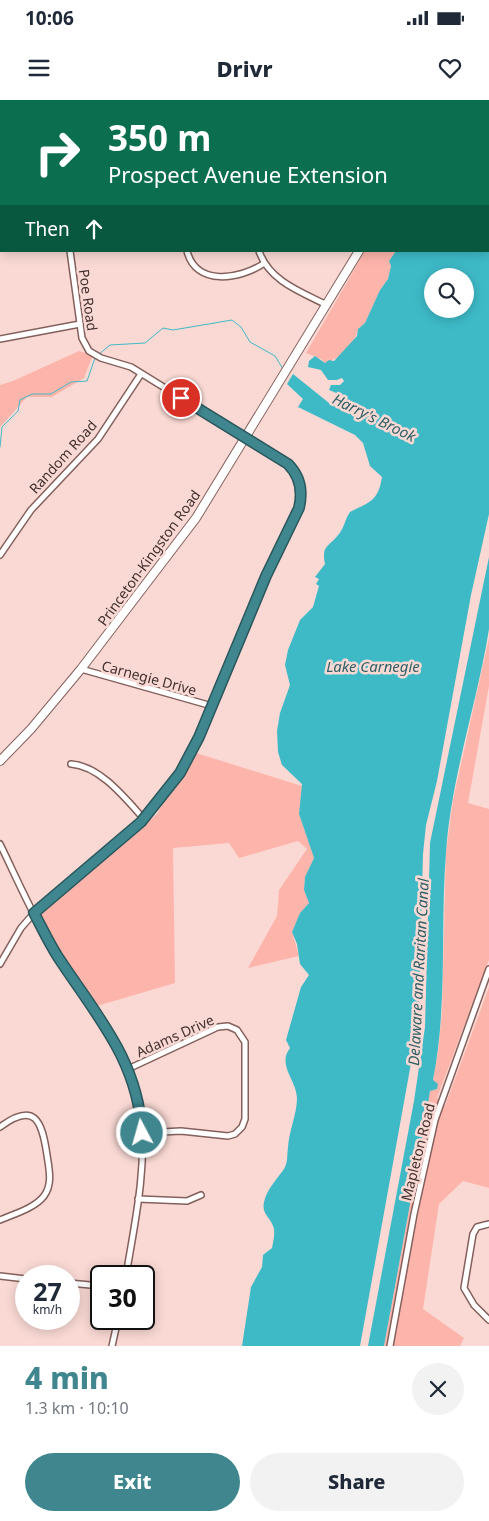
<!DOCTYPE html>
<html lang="en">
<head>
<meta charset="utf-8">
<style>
  body { margin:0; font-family:"Noto Sans",sans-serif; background:#f2f2f3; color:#1f2937; height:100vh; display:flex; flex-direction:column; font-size:19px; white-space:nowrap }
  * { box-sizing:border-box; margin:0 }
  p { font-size:16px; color:#747a83 }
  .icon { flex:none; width:28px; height:28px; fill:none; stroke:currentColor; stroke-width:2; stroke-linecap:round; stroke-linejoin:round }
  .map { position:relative; height:1246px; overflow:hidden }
  .drawer { display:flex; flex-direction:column; background:#fff; flex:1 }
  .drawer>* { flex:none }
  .top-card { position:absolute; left:0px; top:0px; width:490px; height:152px; box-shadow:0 2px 12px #0003; background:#0b6e4f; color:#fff; overflow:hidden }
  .buttons { position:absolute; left:424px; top:168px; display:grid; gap:10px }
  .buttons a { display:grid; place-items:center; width:50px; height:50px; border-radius:50%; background:#fff; box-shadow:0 2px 12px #0003; font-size:25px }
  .speed { position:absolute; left:15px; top:1165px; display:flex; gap:10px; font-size:25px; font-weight:700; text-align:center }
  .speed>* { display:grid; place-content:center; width:65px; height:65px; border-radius:50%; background:#fff; box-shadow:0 2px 12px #0003; line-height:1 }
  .speed small { font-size:12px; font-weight:400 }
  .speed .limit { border:2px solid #111; border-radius:8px; background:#fff; color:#111 }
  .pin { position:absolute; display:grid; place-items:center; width:42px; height:42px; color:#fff; margin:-21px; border:2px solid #fff; border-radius:50%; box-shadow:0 1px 5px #0007 }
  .me { position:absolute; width:55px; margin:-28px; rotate:354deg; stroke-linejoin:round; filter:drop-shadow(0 0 4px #0008) }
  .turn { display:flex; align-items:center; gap:18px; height:105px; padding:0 25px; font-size:22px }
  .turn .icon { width:65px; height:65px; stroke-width:2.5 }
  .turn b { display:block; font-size:35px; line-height:42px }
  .then { display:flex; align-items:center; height:48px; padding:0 25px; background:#0003; gap:10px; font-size:19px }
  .round { display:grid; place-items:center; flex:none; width:52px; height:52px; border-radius:26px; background:#f2f2f3 }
  .head { display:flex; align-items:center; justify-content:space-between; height:85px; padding:0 25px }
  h1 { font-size:30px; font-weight:800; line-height:38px; color:#3f868e }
  .primary-button { display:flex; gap:10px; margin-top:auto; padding:10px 25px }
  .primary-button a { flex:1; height:58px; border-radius:30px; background:#3f868e; color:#fff; font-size:20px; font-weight:800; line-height:58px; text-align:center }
  .primary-button a+a { background:#f2f2f3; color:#1f2937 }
  .status { display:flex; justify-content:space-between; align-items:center; height:35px; padding:0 25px; background:#fff; direction:ltr }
  .status svg { height:14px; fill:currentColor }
  header { display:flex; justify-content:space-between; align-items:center; height:65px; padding:0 25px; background:#fff; font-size:22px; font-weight:800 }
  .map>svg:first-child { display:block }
  .green { fill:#fdb4ab }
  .water { fill:#3ebac7; fill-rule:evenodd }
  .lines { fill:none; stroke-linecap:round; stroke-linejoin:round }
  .stream { stroke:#3ebac7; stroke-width:1 }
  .street-casing { stroke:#84605c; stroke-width:8 }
  .secondary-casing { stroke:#84605c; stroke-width:10 }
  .street { stroke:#fff; stroke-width:5 }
  .secondary { stroke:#fff; stroke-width:8 }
  .route-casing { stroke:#29575c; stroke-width:12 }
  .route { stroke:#3f868e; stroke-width:9 }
  .labels { text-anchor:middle; stroke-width:5; stroke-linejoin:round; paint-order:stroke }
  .street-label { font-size:14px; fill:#41312f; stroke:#fad9d4 }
  .water-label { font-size:15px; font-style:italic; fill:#2d6066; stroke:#fad9d4 }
</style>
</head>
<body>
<div class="status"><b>10:06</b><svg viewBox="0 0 49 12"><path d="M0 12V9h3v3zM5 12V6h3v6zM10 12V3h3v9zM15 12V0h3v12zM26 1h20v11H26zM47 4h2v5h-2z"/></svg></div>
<header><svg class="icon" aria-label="menu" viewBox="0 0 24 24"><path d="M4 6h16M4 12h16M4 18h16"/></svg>Drivr<svg class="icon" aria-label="heart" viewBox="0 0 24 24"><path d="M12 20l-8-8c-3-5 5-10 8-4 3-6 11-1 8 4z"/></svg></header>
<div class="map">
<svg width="489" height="1246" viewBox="0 0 489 1246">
  <rect width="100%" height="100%" fill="#fad9d4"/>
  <g class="green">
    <path d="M 365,151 L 396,151 L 389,161 L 391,166 L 388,179 L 380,190 L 365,223 L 358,229 C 356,242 339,260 325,263 L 321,259 L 306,253 Z"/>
    <path d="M 79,251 L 93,255 L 84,278 L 52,297 L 27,297 L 0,327 L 0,285 L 13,281 Z"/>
    <path d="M 489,538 L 489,586 L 468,703 L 489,709 L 489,860 L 437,998 L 445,1006 L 489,887 L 489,1088 L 463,1081 L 439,1104 L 423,1209 L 464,1238 L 460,1246 L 384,1246 L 424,1028 L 429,1028 L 430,1025 L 424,1023 L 430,991 L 437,989 L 433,980 L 438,952 L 442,913 L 446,752 L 453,700 Z"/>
    <path d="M 193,652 L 302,686 L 299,714 L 314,758 L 305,777 L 304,790 L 309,803 L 300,813 L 292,832 L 299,856 L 248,868 L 277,816 L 279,790 L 307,749 L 298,741 L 239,758 L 229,743 L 173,748 L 175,883 L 90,908 L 39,815 L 157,714 Z"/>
  </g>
  <g class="water">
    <path d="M 476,0 L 489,0 L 489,414 L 471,495 L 437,681 L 426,725 L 423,754 L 419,908 L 415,941 L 360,1246 L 242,1246 L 251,1187 L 262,1167 L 263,1155 L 272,1148 C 273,1142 275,1135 274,1129 C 272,1118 261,1115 264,1102 C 267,1089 277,1079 284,1069 C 288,1063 287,1054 288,1047 C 289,1031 297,1014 297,998 C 296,979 277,965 290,948 L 286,940 L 301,887 L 309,875 L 300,864 L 297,844 L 292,832 L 300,813 L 309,803 L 304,790 L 305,777 L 314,758 L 299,714 L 302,684 L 282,665 L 278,652 L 277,631 L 280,613 L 290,585 L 285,565 L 288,550 L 300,520 L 313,507 L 319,486 L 316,484 L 319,479 L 315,477 L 325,464 C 321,445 329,447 339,434 C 344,428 345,419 350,412 C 369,402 378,402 382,377 L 370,366 L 363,343 L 355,335 L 298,307 L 303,299 L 287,284 L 293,274 L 329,303 L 365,319 C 356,306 344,295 329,290 L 331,285 L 340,285 L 344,281 L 342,278 L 337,280 L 328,280 L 321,270 L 308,267 L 309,261 L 315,256 L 325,263 L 329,260 L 334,261 L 357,236 L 358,229 L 365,223 L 380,190 L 388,179 L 391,166 L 389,161 L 396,151 L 489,151 L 489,1 L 474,1 ZM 432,176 L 465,176 L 465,209 L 432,209 Z"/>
    <path d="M 489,457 C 489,481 489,507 489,529 C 477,604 451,677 446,753 C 440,828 448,905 433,980 L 438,984 L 437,989 L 430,991 L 425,1023 L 430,1025 L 429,1028 L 424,1028 L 384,1246 L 368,1246 L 414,1001 L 425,927 L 430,743 Z"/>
  </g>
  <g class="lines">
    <g class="stream">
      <path d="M 98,255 L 110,245 L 145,243 L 163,228 L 173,230 L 232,220 L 241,227 L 250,242 L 275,256 L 283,269"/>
      <path d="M 0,347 L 2,327 L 18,311 L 20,300 L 32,294 L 51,294 L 71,282 L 87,281 L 95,258"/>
    </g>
    <defs>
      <g id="street">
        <path d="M 247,0 L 248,1"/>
        <path d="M 52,1 L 52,0"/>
        <path d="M 167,1 L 167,0"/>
        <path d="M 299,1 L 300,0"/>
        <path d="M 187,151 C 196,187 240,179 263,164"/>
        <path d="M 259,151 C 269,181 301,192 327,205"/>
        <path d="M 0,239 L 80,224"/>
        <path d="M 0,455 L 31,410 L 98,339 L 141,274"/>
        <path d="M 81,569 L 212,606"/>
        <path d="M 71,664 C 100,666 125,698 144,719"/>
        <path d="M 0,744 C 18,781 35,821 57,856 C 90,908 134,954 141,1018 C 147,1070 134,1126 126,1176"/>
        <path d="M 0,864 L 21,828 L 34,813 L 141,722 L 180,673 L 199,637 L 266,476 L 299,408 L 301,394 L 299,380 L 288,364 L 131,267 L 101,258 L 89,251 L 82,238 L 70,151"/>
        <path d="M 128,969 L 218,927 L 228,926 L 237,930 L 245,942 L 245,1019 L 242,1027 L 235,1034 L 228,1036 L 181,1031 L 142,1033"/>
        <path d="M 0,1027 C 35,1001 42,1021 47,1055 C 49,1069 53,1084 44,1096 C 35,1108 14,1114 0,1120"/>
        <path d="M 138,1099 L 187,1101 L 201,1095"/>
        <path d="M 489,1124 L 477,1127 L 473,1134 L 464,1188 L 474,1205 L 489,1220"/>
        <path d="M 0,1176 L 26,1179"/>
        <path d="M 69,1183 L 101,1186"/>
        <path d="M 112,1246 L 118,1219"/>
        <path d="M 390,1246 L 414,1114 L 435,1020 L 489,869"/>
      </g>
      <g id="secondary">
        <path d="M 450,1 L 450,0"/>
        <path d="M 0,661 L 31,629 L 81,569 L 196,418 L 359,151"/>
      </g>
    </defs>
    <use href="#street" class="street-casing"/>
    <use href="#secondary" class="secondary-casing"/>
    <use href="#street" class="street"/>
    <use href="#secondary" class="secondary"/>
  </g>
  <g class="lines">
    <defs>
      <path id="route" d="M 142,1033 C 138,960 96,915 58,857 C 49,843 42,828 34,813 L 141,722 L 180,673 L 199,637 L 266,476 L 299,408 C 303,391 300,376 288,364 L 181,298"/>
    </defs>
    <use href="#route" class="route-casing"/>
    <use href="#route" class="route"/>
  </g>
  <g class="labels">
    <g class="street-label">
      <text transform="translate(88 200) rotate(82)" y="5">Poe Road</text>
      <text transform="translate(63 357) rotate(-48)" y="5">Random Road</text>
      <text transform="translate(149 458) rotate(-54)" y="5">Princeton-Kingston Road</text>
      <text transform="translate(149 578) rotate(15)" y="5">Carnegie Drive</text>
      <text transform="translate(175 936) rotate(-24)" y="5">Adams Drive</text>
      <text transform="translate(418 1052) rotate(-76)" y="5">Mapleton Road</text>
    </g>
    <g class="water-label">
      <text transform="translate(374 318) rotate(26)" y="5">Harry's Brook</text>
      <text x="373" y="572">Lake Carnegie</text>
      <text transform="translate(419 872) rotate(-87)" y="5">Delaware and Raritan Canal</text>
    </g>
  </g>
</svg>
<div class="buttons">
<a><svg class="icon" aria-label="search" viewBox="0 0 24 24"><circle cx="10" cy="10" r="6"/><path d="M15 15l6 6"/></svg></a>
</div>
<div class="speed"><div>27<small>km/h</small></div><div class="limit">30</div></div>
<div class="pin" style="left:181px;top:298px;background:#d93025"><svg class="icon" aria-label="arrive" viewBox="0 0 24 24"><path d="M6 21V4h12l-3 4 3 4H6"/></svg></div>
<svg class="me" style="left:142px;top:1033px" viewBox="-20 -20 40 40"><circle r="17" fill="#3f868e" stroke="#fff" stroke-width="3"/><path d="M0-11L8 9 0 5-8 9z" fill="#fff"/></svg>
<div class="top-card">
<div class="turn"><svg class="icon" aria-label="right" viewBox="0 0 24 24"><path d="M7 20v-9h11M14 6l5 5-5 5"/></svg><div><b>350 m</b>Prospect Avenue Extension</div></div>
<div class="then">Then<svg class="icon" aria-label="ahead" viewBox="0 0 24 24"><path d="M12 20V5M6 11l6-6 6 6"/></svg></div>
</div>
</div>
<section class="drawer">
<div class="head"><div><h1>4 min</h1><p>1.3 km · 10:10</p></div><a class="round"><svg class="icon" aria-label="close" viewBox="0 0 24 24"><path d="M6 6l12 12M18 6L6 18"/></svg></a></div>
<div class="primary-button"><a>Exit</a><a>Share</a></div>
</section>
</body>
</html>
